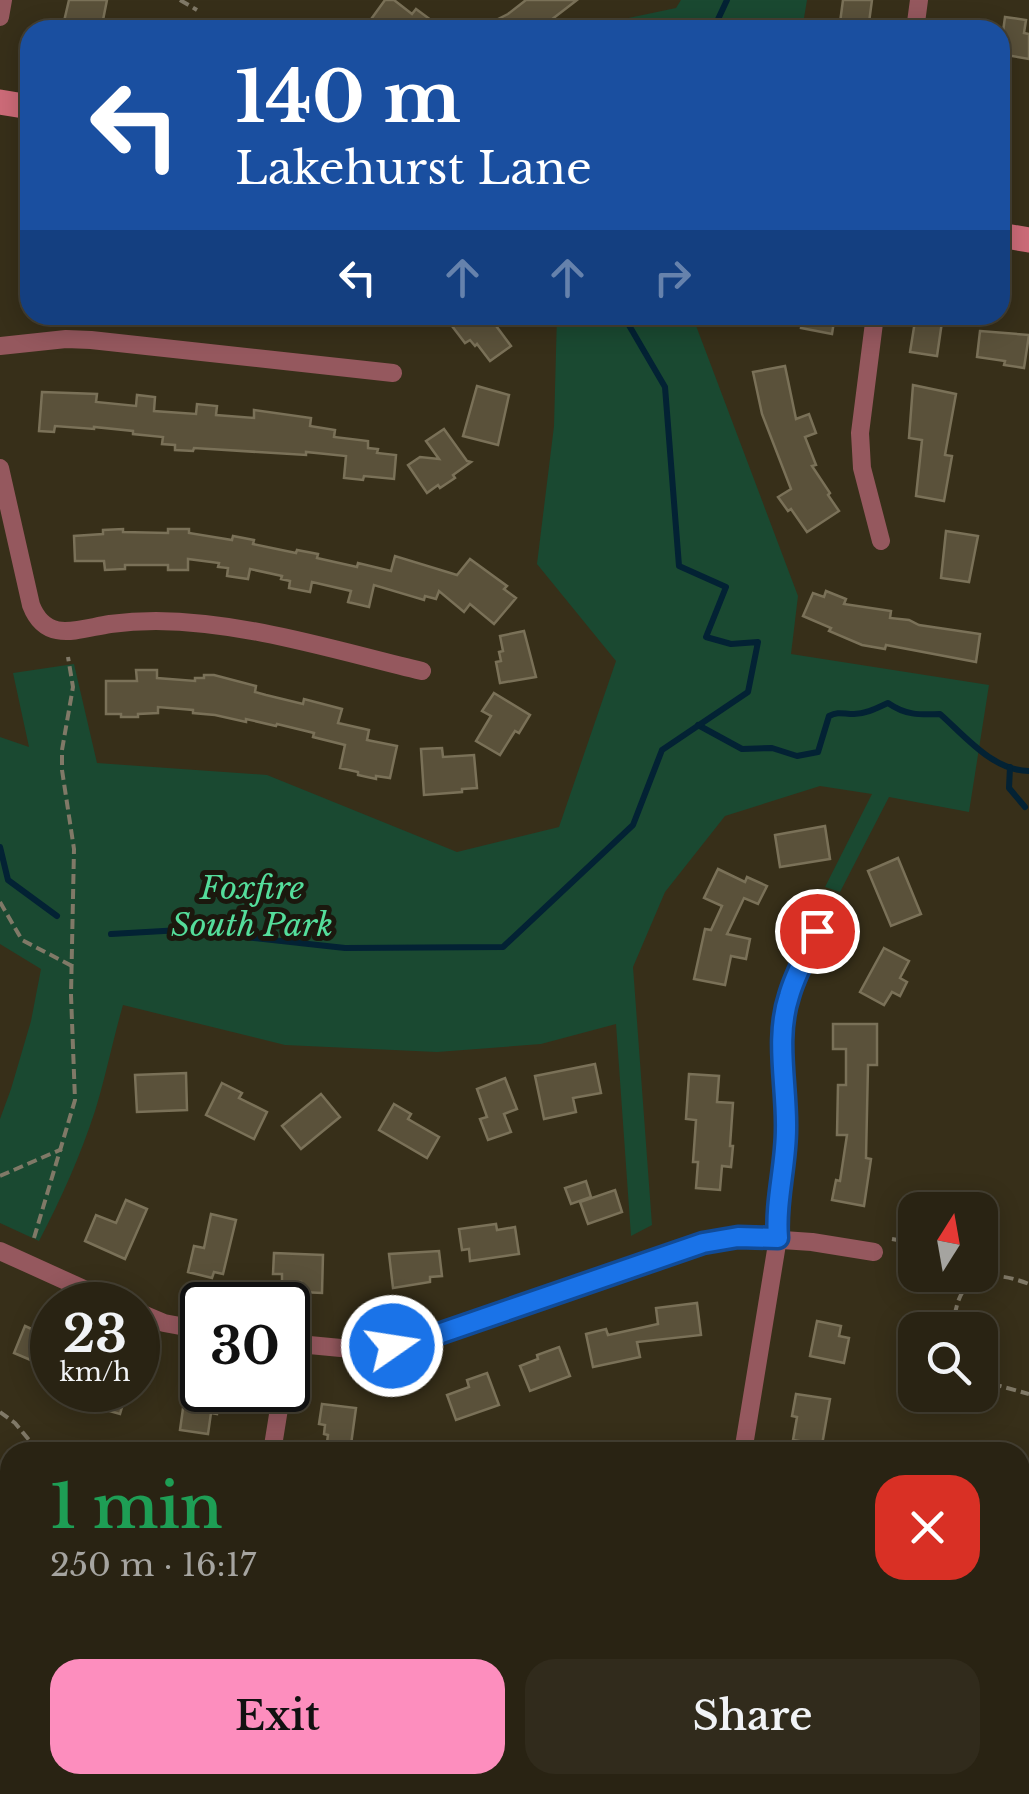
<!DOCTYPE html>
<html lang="en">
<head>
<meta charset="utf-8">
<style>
  body { margin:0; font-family:"Libre Baskerville",serif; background:#312b1c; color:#f1f3f6; height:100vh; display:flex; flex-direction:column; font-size:38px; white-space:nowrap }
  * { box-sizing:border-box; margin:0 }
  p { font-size:32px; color:#a5a4a0 }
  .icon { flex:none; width:55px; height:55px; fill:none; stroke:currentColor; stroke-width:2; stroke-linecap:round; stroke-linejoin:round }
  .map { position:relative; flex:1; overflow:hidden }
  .drawer { position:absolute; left:0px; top:1442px; width:1030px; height:352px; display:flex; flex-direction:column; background:#292313; border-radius:30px 30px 0 0; box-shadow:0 5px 25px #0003,0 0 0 2px #454033 }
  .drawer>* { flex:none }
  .hud { position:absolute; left:20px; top:20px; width:990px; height:305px; border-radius:30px; box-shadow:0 5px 25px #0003,0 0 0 2px #454033; background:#1a4fa0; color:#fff; overflow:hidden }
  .needle { width:65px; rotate:11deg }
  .fabs { position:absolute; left:898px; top:1192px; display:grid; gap:20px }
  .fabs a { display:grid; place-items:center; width:100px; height:100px; border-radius:20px; background:#292313; box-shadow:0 5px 25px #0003,0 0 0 2px #454033; font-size:50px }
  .speed { position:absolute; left:30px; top:1282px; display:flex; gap:20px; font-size:50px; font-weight:700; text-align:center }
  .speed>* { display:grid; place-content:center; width:130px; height:130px; border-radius:50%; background:#292313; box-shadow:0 5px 25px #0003,0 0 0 2px #454033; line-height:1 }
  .speed small { font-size:25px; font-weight:400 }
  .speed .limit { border:5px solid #111; border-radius:15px; background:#fff; color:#111 }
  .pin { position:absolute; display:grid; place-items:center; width:85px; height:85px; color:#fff; margin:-42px; border:5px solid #fff; border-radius:50%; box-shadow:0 2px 10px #0007 }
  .me { position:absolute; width:110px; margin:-55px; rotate:77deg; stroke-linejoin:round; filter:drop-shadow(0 0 8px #0008) }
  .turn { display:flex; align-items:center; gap:35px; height:210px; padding:0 50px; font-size:45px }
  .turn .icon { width:130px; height:130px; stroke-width:2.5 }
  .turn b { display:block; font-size:70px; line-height:85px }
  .lanes { display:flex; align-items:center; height:95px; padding:0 50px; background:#0003; justify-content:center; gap:50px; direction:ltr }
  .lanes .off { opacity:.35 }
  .round { display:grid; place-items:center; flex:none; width:105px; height:105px; border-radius:30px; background:#312b1c }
  .summary { display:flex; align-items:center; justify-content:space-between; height:170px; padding:0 50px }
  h1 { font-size:60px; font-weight:600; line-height:75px; color:#1e9e55 }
  .cta { display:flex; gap:20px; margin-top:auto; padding:20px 50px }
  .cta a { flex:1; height:115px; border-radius:30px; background:#fd8ebe; color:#111; font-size:40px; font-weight:600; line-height:115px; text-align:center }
  .cta a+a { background:#312b1c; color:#f1f3f6 }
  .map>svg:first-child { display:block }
  .green { fill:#1a4931 }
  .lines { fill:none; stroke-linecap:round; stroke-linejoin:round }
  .stream { stroke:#032234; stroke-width:6 }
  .building { fill:#5a513a; stroke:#7a7158; stroke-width:2.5 }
  .path { stroke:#807967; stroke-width:4; stroke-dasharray:10 5; stroke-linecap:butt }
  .minor { stroke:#95585e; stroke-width:18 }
  .secondary { stroke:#cd6b78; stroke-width:25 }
  .route-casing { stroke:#114b97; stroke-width:25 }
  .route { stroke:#1a73e8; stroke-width:18 }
  .labels { text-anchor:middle; stroke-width:10; stroke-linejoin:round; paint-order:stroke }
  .park-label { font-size:32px; font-style:italic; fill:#54dd9b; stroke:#1b180e }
</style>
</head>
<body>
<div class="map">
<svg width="1029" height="1794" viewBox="0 0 1029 1794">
  <rect width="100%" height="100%" fill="#372f19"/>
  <g class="green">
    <path d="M 681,0 L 807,0 L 802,30 L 580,30 L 581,28 L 676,8 Z"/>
    <path d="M 557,315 L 692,315 L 798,596 L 791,654 L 989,685 L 969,812 L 889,797 L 840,892 L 825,887 L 872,794 L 820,786 L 725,816 L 665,892 L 633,967 L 652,1225 L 631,1236 L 616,1024 L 541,1044 L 437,1052 L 285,1045 L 123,1005 C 113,1039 106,1076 95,1111 C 80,1157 61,1199 39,1241 L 0,1223 L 0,1119 L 11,1089 L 31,1021 L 41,969 L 0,944 L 0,737 L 29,747 L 13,673 L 74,664 L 97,763 L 267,775 L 457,852 L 559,827 L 616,661 L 537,564 L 554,426 Z"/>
  </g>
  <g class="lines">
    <g class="stream">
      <path d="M 713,30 L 727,0"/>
      <path d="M 698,725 L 742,749 L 772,748 L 797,756 L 818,752 L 829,716 C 839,711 843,714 854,714 C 866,714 877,708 888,703 C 905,715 919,715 940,714 C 965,736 993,771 1029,771"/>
      <path d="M 1010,767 L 1009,788 L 1025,807"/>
      <path d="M 0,847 L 8,880 L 57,916"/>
      <path d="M 111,934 L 181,930 L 345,948 L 503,947 L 633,825 L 662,750 L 748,692 L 758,642 L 731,644 L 706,637 L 726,587 L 679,566 L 665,387 L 623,315"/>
    </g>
  </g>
  <g class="building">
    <path d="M 69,0 L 107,0 L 102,25 L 96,24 L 95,30 L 62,30 Z"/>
    <path d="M 385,0 L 394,0 L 412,14 L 416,9 L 431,20 L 428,25 L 434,30 L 380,30 L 369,22 Z"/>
    <path d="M 526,0 L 577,0 L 538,30 L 476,30 L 508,14 Z"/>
    <path d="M 843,0 L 872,0 L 868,30 L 839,30 Z"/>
    <path d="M 1005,17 L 1026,20 L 1024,33 L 1029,34 L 1029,59 L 1000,54 Z"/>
    <path d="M 468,315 L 488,315 L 511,346 L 490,361 L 477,344 L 475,346 L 470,340 L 465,343 L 452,326 Z"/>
    <path d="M 803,315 L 835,315 L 832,334 L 801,328 Z"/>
    <path d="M 916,315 L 943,315 L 937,356 L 910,352 Z"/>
    <path d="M 980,331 L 1029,335 L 1024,368 L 1004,365 L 1005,361 L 977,357 Z"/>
    <path d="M 785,366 L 796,419 L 809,414 L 816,433 L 805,437 L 816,465 L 812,466 L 830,493 L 828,495 L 839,511 L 807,532 L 791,509 L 788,511 L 778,497 L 791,489 L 762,414 L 753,372 Z"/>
    <path d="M 913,385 L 956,394 L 945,455 L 952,456 L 944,501 L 916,496 L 922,440 L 909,438 Z"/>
    <path d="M 477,386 L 509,395 L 498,445 L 463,436 Z"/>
    <path d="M 42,392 L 97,394 L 96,402 L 136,406 L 137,395 L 155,397 L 154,411 L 196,414 L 197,404 L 217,406 L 216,415 L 254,418 L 254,410 L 311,418 L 310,426 L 335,430 L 334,437 L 368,441 L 368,448 L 378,449 L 377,453 L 396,455 L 394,479 L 364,476 L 363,480 L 344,478 L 346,456 L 306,452 L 306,455 L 194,448 L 193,451 L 175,450 L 175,445 L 162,444 L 163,437 L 133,434 L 133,431 L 94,427 L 94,429 L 55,426 L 54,432 L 39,431 Z"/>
    <path d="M 444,429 L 467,461 L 471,462 L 453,475 L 455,478 L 440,488 L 438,485 L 427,493 L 408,465 L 420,457 L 439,459 L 426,441 Z"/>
    <path d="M 123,529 L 123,532 L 168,533 L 168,529 L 189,529 L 189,533 L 232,540 L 233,536 L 254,540 L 253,544 L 296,553 L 297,550 L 318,554 L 317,558 L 357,567 L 358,563 L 391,571 L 395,556 L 457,575 L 470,559 L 507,586 L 504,589 L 516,598 L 494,624 L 470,604 L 464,612 L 439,591 L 436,599 L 425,596 L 424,600 L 374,585 L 369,607 L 348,602 L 351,591 L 312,582 L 310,592 L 289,588 L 290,581 L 281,579 L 282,576 L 250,569 L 248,579 L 227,576 L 228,568 L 218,567 L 219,563 L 188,559 L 188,570 L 168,570 L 168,565 L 125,565 L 125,569 L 105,570 L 104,561 L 75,561 L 74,536 L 103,534 L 103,530 Z"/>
    <path d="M 946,531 L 978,536 L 969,582 L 941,578 Z"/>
    <path d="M 826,591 L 846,599 L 844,604 L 891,611 L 890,618 L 909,620 L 919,625 L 980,634 L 976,662 L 886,645 L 885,649 L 862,645 L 829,631 L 831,628 L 803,616 L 813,593 L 824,597 Z"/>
    <path d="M 524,631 L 536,677 L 500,683 L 496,662 L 501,661 L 499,652 L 503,651 L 500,636 Z"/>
    <path d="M 136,670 L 157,670 L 157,678 L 195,681 L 195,678 L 204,678 L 204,675 L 214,675 L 256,686 L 255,692 L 266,695 L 303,704 L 304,699 L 342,709 L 338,723 L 369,730 L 367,740 L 397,746 L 390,778 L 376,776 L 376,779 L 358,775 L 358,772 L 340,768 L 345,745 L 313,737 L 314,733 L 277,724 L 276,726 L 246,719 L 246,722 L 215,715 L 193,713 L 193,710 L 158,707 L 158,713 L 138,714 L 138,717 L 121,717 L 121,714 L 106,714 L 106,681 L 137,681 Z"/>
    <path d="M 494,693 L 530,715 L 519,733 L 515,731 L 500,755 L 476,741 L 491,716 L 482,711 Z"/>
    <path d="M 442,748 L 443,757 L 474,755 L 477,788 L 462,789 L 462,792 L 424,795 L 421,749 Z"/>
    <path d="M 825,826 L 830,859 L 780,867 L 775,835 Z"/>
    <path d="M 898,858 L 921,914 L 891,926 L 868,871 Z"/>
    <path d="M 718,869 L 745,882 L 747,877 L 767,886 L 758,904 L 744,898 L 727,934 L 750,939 L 746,959 L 731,956 L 725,985 L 694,979 L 705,929 L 711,930 L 722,906 L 704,898 Z"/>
    <path d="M 884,948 L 909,961 L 900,978 L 907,982 L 900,996 L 892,992 L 884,1005 L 860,992 Z"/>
    <path d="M 833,1024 L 877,1024 L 877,1065 L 868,1065 L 866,1158 L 871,1159 L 864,1206 L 832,1200 L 836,1180 L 840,1181 L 847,1135 L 837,1135 L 838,1085 L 846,1085 L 846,1049 L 833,1049 Z"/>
    <path d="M 595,1064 L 601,1093 L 573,1098 L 576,1112 L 544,1119 L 535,1076 Z"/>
    <path d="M 186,1073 L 187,1110 L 137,1112 L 135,1075 Z"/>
    <path d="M 689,1074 L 719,1076 L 717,1102 L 733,1103 L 730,1146 L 733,1146 L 731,1167 L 722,1166 L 720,1190 L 696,1188 L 698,1162 L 693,1162 L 696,1120 L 686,1119 Z"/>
    <path d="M 505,1078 L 517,1109 L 504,1114 L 511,1132 L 488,1140 L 480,1119 L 487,1117 L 477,1089 Z"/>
    <path d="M 222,1083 L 242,1093 L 239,1098 L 267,1112 L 254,1139 L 206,1115 Z"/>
    <path d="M 321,1094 L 340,1117 L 301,1149 L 282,1126 Z"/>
    <path d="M 394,1104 L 411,1114 L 408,1119 L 439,1137 L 427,1158 L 379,1130 Z"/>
    <path d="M 586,1181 L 591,1197 L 571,1204 L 565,1188 Z"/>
    <path d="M 615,1190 L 622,1212 L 588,1224 L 580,1202 Z"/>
    <path d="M 126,1200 L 147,1209 L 125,1259 L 85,1241 L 96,1215 L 116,1223 Z"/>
    <path d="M 211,1214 L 236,1220 L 223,1274 L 214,1272 L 212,1278 L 188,1272 L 194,1246 L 204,1248 Z"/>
    <path d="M 496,1224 L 497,1230 L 515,1227 L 519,1254 L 470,1261 L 469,1249 L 462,1250 L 459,1229 Z"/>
    <path d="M 439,1251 L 442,1276 L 430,1277 L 430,1282 L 393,1288 L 389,1254 Z"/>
    <path d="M 274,1253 L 323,1255 L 322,1293 L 301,1292 L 301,1282 L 282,1281 L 282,1274 L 273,1274 Z"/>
    <path d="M 697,1303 L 701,1335 L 637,1342 L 640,1357 L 593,1367 L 586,1334 L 606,1329 L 608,1335 L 658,1324 L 656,1308 Z"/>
    <path d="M 817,1321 L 841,1326 L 839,1336 L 849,1338 L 844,1363 L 810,1356 Z"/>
    <path d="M 25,1326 L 52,1338 L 52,1369 L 14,1353 Z"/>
    <path d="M 559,1347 L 570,1376 L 530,1391 L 520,1366 L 538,1359 L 537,1355 Z"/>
    <path d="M 487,1373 L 499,1405 L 456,1420 L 447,1395 L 469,1387 L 467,1380 Z"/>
    <path d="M 186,1387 L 220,1392 L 217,1414 L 211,1413 L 208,1434 L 180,1430 Z"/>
    <path d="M 107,1390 L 127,1390 L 120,1414 L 102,1409 Z"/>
    <path d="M 796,1394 L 830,1399 L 822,1445 L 793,1440 L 797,1417 L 792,1416 Z"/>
    <path d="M 322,1404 L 356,1408 L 350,1452 L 326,1450 L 328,1435 L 324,1434 L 325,1425 L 319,1424 Z"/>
  </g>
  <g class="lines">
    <g class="path">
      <path d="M 180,0 L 197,10"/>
      <path d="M 0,902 L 22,940 L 72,966"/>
      <path d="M 0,1176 L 62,1149"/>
      <path d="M 34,1238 L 75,1100 L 71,995 L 74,849 L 62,770 L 62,750 L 73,687 L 68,657"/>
      <path d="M 892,1239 L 915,1243"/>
      <path d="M 975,1275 L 976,1277 C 995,1274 1011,1277 1029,1284"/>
      <path d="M 953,1330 C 955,1308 958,1291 976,1277"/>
      <path d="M 980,1375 L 989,1383 L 1029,1394"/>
      <path d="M 0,1412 L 15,1423 L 39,1452"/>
      <path d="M 197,1785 L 206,1794"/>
      <path d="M 62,1794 L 70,1785"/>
    </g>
    <g class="minor">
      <path d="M 0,17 L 3,0"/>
      <path d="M 915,30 L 919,0"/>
      <path d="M 875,315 L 860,433 L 862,468 L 881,541"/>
      <path d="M 0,346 L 66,339 L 91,340 L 393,373"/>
      <path d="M 0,468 L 31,605 C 46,644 78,629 110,624 C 125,622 141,621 156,621 C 247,622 334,650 422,671"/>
      <path d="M 0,1251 L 119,1305"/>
      <path d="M 138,1312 L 164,1323 L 202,1330"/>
      <path d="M 288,1343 L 362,1350 L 421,1341 L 648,1261 L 703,1243 L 738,1237 L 812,1242 L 874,1252"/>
      <path d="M 272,1452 L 282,1390"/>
      <path d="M 743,1452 L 778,1238 C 775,1202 786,1166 786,1129 C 787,1086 775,1038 789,996 C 796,974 808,952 817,931"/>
      <path d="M 682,1794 L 684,1785"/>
    </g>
    <g class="secondary">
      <path d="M 0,102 L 30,107"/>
      <path d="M 1000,235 L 1029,240"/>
    </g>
  </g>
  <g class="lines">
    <defs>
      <path id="route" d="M 392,1346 L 421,1340 L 703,1243 L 738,1237 L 778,1238 C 775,1202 786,1166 786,1129 C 787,1086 775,1038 789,996 C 795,974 808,952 817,931"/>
    </defs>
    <use href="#route" class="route-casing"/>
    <use href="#route" class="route"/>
  </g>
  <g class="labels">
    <g class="park-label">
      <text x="252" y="899">Foxfire<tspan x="252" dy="37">South Park</tspan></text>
    </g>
  </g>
</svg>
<div class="fabs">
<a><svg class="needle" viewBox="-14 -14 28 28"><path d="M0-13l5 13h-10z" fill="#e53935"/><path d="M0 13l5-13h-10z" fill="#a5a4a0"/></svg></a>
<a><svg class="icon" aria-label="search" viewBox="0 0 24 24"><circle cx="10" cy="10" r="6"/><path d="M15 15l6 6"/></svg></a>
</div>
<div class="speed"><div>23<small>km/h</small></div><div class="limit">30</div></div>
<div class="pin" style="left:817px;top:931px;background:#d93025"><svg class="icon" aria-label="arrive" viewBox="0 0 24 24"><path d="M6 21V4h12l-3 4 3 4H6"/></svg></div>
<svg class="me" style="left:392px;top:1346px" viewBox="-20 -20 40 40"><circle r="17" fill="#1a73e8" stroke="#fff" stroke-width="3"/><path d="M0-11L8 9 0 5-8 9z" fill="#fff"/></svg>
<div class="hud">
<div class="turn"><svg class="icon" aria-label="left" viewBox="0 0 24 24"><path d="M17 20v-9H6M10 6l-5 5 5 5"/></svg><div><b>140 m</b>Lakehurst Lane</div></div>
<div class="lanes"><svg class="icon" aria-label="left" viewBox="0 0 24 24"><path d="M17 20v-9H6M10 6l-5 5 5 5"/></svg><svg class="icon off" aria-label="ahead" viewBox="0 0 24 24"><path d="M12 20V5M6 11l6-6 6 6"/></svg><svg class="icon off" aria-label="ahead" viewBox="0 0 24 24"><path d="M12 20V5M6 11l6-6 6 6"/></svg><svg class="icon off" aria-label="right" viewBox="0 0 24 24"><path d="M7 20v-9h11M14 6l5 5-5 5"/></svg></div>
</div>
<section class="drawer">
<div class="summary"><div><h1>1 min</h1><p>250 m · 16:17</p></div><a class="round" style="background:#d93025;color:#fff"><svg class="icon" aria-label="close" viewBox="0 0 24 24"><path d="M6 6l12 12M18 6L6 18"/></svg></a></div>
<div class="cta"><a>Exit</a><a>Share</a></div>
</section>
</div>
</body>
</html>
